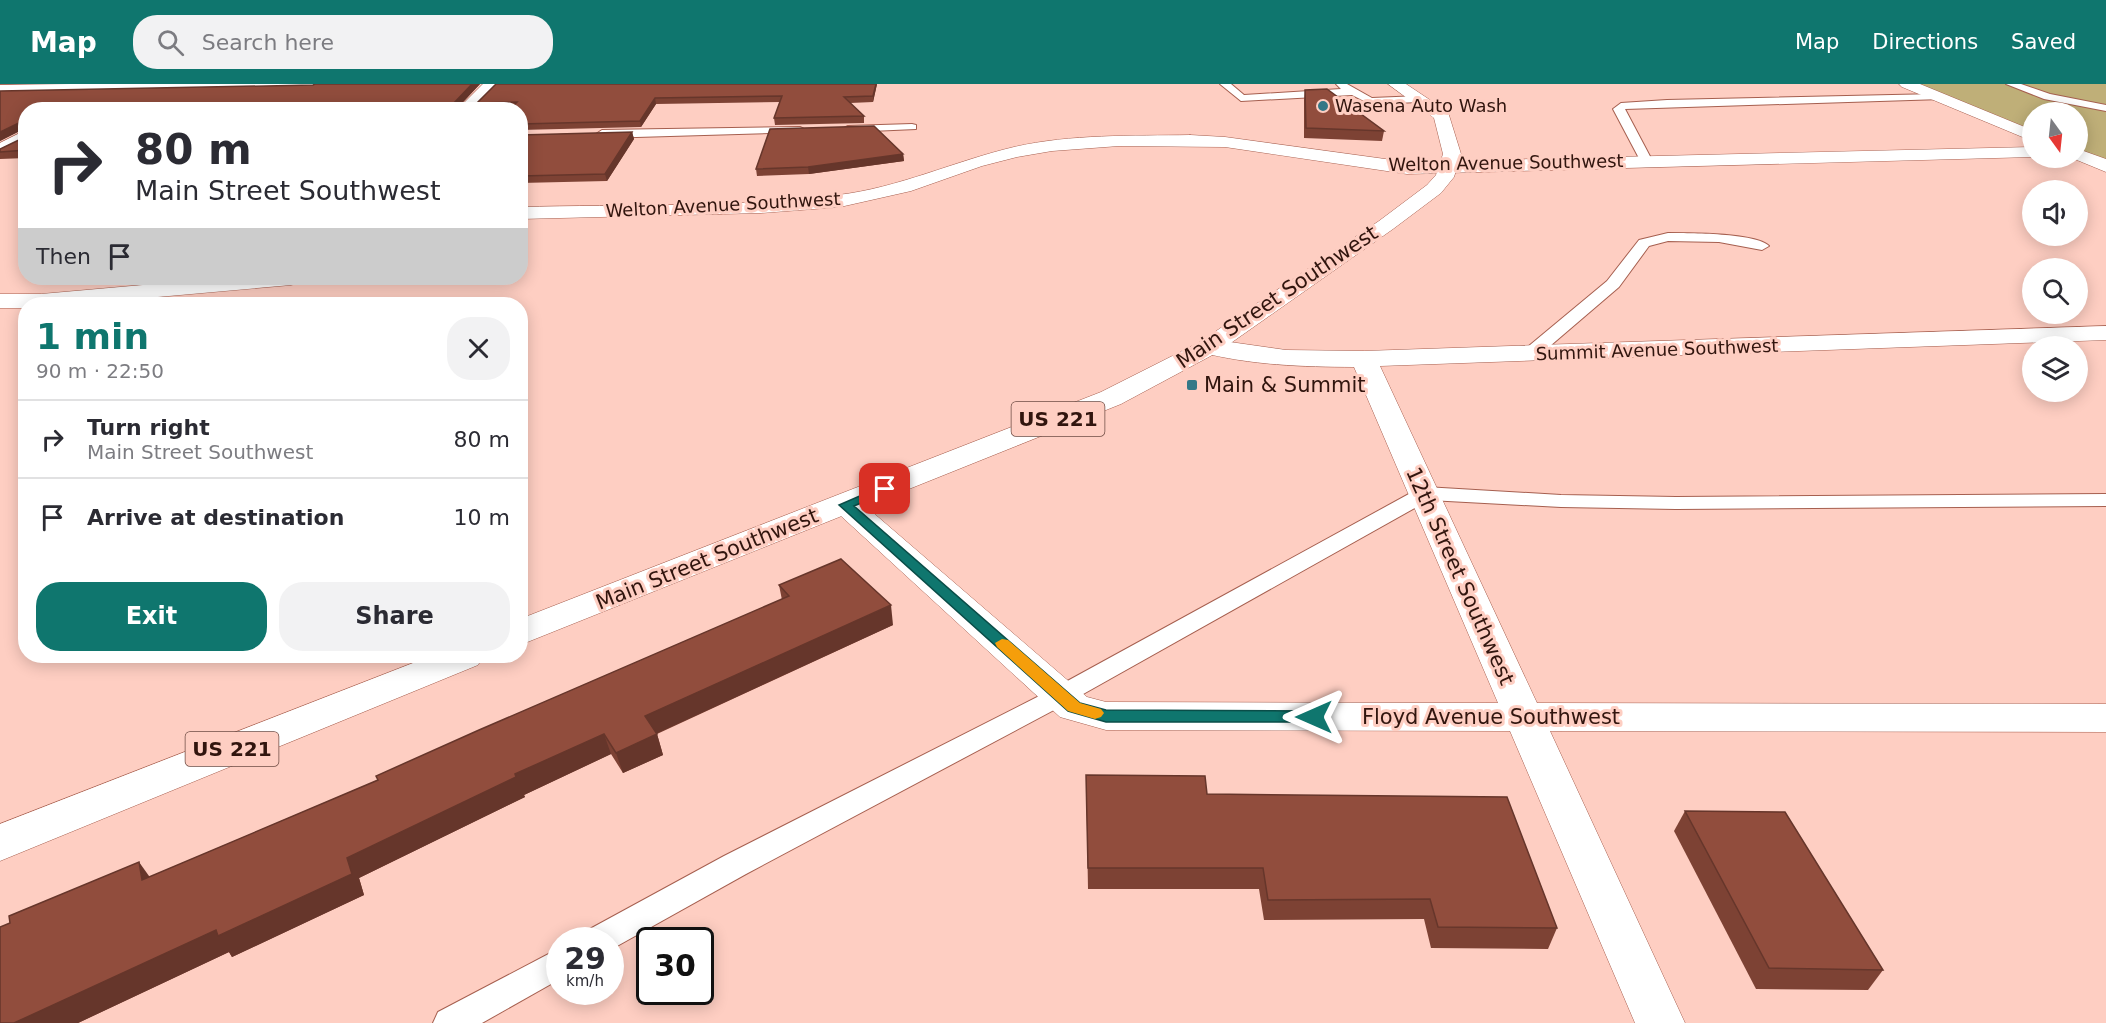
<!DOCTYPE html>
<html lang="en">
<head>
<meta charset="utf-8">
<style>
  body { margin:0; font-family:"DejaVu Sans",sans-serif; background:#f2f2f3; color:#2b2b33; height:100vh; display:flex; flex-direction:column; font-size:22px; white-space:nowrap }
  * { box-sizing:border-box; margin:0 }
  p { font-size:20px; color:#7c7c81 }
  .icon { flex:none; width:33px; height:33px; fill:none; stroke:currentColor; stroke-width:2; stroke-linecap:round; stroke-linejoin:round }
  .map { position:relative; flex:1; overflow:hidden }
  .side { position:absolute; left:18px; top:213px; width:510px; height:366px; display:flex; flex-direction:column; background:#fff; border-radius:24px; box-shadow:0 3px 15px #0003 }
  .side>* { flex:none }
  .banner { position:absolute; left:18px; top:18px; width:510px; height:183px; border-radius:24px; box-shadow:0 3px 15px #0003; background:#fff; color:#2b2b33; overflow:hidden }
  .needle { width:39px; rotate:165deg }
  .tools { position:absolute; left:2022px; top:18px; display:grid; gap:12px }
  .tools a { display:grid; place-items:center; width:66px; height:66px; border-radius:50%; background:#fff; box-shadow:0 3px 15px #0003; font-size:30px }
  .speed { position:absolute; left:546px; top:843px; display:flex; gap:12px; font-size:30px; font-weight:700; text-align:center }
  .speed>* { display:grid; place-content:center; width:78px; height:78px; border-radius:50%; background:#fff; box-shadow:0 3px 15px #0003; line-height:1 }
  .speed small { font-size:15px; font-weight:400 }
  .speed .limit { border:3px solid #111; border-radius:9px; background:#fff; color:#111 }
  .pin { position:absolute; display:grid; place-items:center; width:51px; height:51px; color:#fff; margin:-26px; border-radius:12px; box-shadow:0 3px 9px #0006 }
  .me { position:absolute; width:66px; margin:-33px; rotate:270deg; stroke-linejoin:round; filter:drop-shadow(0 0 4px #0008) }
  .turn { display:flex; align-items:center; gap:21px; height:126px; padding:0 18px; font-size:27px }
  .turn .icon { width:78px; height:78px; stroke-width:2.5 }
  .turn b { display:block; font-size:42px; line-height:51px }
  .then { display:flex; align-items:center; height:57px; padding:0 18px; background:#0003; gap:12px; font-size:22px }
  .round { display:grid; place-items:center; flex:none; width:63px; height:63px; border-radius:24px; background:#f2f2f3 }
  .head { display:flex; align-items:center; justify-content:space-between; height:102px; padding:0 18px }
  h1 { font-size:36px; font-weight:800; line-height:45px; color:#0f766e }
  .button { display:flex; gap:12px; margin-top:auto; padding:12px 18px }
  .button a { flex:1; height:69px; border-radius:24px; background:#0f766e; color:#fff; font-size:24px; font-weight:800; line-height:69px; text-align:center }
  .button a+a { background:#f2f2f3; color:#2b2b33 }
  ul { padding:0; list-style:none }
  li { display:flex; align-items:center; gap:18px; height:78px; padding:0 18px; border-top:2px solid #e1e1e2 }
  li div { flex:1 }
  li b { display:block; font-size:22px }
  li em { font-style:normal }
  header { display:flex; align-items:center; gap:36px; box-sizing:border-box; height:84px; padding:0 30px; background:#0f766e; color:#fff }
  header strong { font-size:28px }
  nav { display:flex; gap:33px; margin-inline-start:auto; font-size:21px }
  .search { width:420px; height:54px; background:#f2f2f3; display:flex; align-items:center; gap:15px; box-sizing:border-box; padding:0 21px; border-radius:24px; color:#7c7c81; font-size:22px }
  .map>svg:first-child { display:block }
  .green { fill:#bfaf78 }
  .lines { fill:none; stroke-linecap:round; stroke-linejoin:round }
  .lane-casing { stroke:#a65f4f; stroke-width:2 }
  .street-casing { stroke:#a65f4f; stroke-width:1 }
  .primary-casing { stroke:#a65f4f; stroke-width:1 }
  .lane { fill:#fff; fill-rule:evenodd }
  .street { fill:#fff; fill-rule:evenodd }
  .primary { fill:#fff; fill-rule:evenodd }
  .wall { fill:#7d4234 }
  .shaded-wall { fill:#66362b }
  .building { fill:#914d3d; stroke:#66362b; stroke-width:1.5 }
  .route { fill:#0f766e; stroke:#0a4d48; stroke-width:1.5 }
  .slow { fill:#f59e0b }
  .poi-dot { fill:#347887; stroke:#fecec2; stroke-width:2 }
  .labels { text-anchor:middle; stroke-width:6; stroke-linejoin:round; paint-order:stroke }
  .far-poi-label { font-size:18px; fill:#31150e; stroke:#fecec2; text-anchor:start }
  .far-street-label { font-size:18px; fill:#31150e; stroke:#fecec2 }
  .shield { fill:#fecec2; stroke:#6e4c44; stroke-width:1.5 }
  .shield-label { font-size:20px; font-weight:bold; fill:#31150e }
  .street-label { font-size:21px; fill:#31150e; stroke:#fecec2 }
  .poi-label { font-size:21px; fill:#31150e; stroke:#fecec2; text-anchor:start }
</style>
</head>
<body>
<header>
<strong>Map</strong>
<div class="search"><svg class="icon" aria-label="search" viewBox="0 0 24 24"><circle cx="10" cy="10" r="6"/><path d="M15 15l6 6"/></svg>Search here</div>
<nav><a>Map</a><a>Directions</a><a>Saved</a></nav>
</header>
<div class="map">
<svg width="2106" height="939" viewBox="0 0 2106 939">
  <rect width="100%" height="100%" fill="#fecec2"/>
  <path class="green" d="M 1907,0 L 2106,0 L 2106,82 L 2078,70 L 2078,28 L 2032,28 L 2032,51 Z"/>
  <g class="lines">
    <defs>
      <g id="lane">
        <path d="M 1220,0 L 1231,0 L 1244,11 L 1341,5 L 1336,0 L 1347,0 L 1372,14 L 1420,12 L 1425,15 L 1420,18 L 1370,20 L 1352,11 L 1241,17 Z"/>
        <path d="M 2006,0 L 2021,0 L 2050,10 L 2106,21 L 2106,27 L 2044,15 Z"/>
        <path d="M 1938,10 L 1942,11 L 1942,15 L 1625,25 L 1653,78 L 1647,82 L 1641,78 L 1613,25 L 1621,19 L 1667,16 Z"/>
        <path d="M 912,40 L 916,41 L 916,45 L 848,48 L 842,45 L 848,42 Z"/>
        <path d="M 800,43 L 806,46 L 804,48 L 602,54 L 596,50 L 602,46 Z"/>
        <path d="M 1668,149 C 1688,149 1757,149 1769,162 L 1762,166 L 1719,158 L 1668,157 L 1649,162 L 1619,203 L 1536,274 L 1524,274 L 1521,270 L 1524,266 L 1607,197 L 1639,156 Z"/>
        <path d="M 1425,403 L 1561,411 L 1676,413 L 2106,410 L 2106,422 L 1676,425 L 1561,423 L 1429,416 L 1069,618 L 746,790 L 610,866 L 610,856 L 583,856 L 588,846 L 724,772 L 1051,606 L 1418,405 Z"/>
        <path d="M 560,864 L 560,895 L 482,939 L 433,939 L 438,928 Z"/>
      </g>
      <g id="street">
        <path d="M 71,0 L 323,0 L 315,5 L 0,11 L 0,1 Z"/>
        <path d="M 483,0 L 500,0 L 475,26 L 457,26 Z"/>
        <path d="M 1899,0 L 1920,0 L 2032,46 L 2032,57 L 1902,3 Z"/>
        <path d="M 26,46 L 26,59 L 0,71 L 0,59 Z"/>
        <path d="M 1190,51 L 1225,53 L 1407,78 L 2032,63 L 2032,73 L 1407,90 L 1225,63 L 1119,62 L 1052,67 L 1017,73 L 982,82 L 911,107 L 840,123 L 761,129 L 520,135 L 520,123 C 625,120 735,124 838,111 C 898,104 955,77 1014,63 C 1071,50 1132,52 1190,51 Z"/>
        <path d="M 2078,65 L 2106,75 L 2106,88 L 2072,74 L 2078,74 Z"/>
        <path d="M 222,194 L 302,194 L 299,199 L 291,201 L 79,220 L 26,220 L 26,224 L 0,224 L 0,210 L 41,210 Z"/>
        <path d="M 2106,242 L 2106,256 L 1380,282 L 1537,619 L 2106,620 L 2106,648 L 1550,647 L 1685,939 L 1635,939 L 1510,647 L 1106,646 L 1060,633 L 829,421 L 834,414 L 845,412 L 856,414 L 1087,613 L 1106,618 L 1498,619 L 1354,283 C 1303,283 1250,281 1200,268 L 1196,263 L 1200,258 L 1209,255 L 1286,266 L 1364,267 Z"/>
      </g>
      <g id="primary">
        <path d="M 1388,0 L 1406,0 L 1448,28 L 1461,70 L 1454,93 L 1441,109 L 1393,145 L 1218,268 L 1121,320 L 520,561 L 520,535 L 1101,308 L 1200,258 L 1379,137 L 1427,101 L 1436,91 L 1443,70 L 1434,34 Z"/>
        <path d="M 431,572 L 483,572 L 478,581 L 0,777 L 0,740 Z"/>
      </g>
    </defs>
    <use href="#lane" class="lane-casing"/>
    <use href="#street" class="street-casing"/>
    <use href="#primary" class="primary-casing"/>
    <use href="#lane" class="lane"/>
    <use href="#street" class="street"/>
    <use href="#primary" class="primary"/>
  </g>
  <g class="wall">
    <path d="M 480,0 L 456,26 L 26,26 L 26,74 L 0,75 L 0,65 L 23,54 L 23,45 L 0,57 L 0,7 Z"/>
    <path d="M 496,0 L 877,0 L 873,18 L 850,19 L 864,32 L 864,39 L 775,41 L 774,34 L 780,18 L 656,20 L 641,43 L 520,46 L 520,26 L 510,24 L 479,26 L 477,19 Z"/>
    <path d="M 1305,6 L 1384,47 L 1382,57 L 1304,54 L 1304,16 Z"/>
    <path d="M 632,48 L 634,55 L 607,97 L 520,99 L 520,51 Z"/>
    <path d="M 903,70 L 904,77 L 809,90 L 757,92 L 756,85 Z"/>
    <path d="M 779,501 L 893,541 L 657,650 L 663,671 L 623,689 L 611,670 L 524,711 L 525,713 L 359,794 L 364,811 L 232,873 L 229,868 L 78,939 L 0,939 L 149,793 L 378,696 L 782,516 Z"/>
    <path d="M 1086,691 L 1207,710 L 1557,844 L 1548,865 L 1431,864 L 1424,835 L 1264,836 L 1259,805 L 1088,805 Z"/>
    <path d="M 1685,727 L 1883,886 L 1868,906 L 1756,905 L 1674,747 Z"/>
  </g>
  <g class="shaded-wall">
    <path d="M 472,0 L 480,0 L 455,26 L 453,20 Z"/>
    <path d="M 876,0 L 877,0 L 873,18 L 873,12 Z"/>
    <path d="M 655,14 L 656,20 L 641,43 L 640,37 Z"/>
    <path d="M 23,37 L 26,44 L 0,57 L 0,48 Z"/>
    <path d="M 632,48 L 634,55 L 607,97 L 605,90 Z"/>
    <path d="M 903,70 L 904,77 L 809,90 L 808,83 Z"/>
    <path d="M 891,521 L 893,541 L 651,652 L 645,632 Z"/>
    <path d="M 604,650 L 611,670 L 524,711 L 525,713 L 359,794 L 364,811 L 232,873 L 229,868 L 78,939 L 14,939 L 216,846 L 347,774 L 515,690 Z"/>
    <path d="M 657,650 L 663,671 L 623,689 L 616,669 Z"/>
    <path d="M 139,778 L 154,799 L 142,796 Z"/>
  </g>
  <g class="building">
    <path d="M 315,0 L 472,0 L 453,20 L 391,22 L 388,26 L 332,26 L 337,22 L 327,26 L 26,26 L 26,66 L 0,68 L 0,65 L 23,54 L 23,37 L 0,48 L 0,7 L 313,1 Z"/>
    <path d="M 496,0 L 876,0 L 873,12 L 844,13 L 864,32 L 774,34 L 782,12 L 655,14 L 640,37 L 520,40 L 520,26 L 509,26 L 517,18 L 477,19 Z"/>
    <path d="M 1327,5 L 1384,47 L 1306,44 L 1305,6 Z"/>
    <path d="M 874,42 L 903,70 L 808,83 L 756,85 L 770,45 Z"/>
    <path d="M 632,48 L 605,90 L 520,92 L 520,51 Z"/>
    <path d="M 841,475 L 891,521 L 645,632 L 657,650 L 616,669 L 604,650 L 515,690 L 516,693 L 347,774 L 352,790 L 218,852 L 216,846 L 14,939 L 0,939 L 0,843 L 10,839 L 9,832 L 139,778 L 142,796 L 378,696 L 376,692 L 479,646 L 789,512 L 779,501 Z"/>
    <path d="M 1086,691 L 1205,692 L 1207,710 L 1507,713 L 1557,844 L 1438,843 L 1430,815 L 1268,816 L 1263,784 L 1088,784 Z"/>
    <path d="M 1685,727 L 1785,728 L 1883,886 L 1769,884 Z"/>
  </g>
  <path class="route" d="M 885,401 L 889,402 L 891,405 L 889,407 L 854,422 L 1080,619 L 1106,626 L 1314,627 L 1320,629 L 1322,633 L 1320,637 L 1314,638 L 1106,638 L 1068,627 L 839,421 Z"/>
  <path class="slow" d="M 1002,555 L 1008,556 L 1080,619 L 1101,625 L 1104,629 L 1101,633 L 1095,635 L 1068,627 L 997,563 L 995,559 Z"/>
  <g class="poi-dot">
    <circle cx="1323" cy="22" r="6"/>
    <rect x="1186" y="295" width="12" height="12" rx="3"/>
  </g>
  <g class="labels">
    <g class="far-poi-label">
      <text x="1335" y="28">Wasena Auto Wash</text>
    </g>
    <g class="far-street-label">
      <text transform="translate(1506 79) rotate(-1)" y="6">Welton Avenue Southwest</text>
      <text transform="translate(723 121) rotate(-3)" y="6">Welton Avenue Southwest</text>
      <text transform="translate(1657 266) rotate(-2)" y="6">Summit Avenue Southwest</text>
    </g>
    <g class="shield">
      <rect x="1011.5" y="318" width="93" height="34" rx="4.5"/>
      <rect x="185.5" y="648" width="93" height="34" rx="4.5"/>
    </g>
    <g class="shield-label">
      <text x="1058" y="342">US 221</text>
      <text x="232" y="672">US 221</text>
    </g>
    <g class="street-label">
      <text transform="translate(1277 213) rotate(-34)" y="7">Main Street Southwest</text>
      <text transform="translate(707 475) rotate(-22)" y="7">Main Street Southwest</text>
      <text transform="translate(1460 492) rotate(66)" y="7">12th Street Southwest</text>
      <text x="1491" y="640">Floyd Avenue Southwest</text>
    </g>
    <g class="poi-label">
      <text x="1204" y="308">Main &amp; Summit</text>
    </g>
  </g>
</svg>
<div class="tools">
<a><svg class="needle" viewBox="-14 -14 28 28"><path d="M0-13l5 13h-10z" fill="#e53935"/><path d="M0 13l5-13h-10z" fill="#7c7c81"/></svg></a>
<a><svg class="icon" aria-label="sound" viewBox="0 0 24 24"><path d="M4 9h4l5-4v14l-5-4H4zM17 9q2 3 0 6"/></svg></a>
<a><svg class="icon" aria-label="search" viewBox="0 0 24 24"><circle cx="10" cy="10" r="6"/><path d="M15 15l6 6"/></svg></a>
<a><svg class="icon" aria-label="layers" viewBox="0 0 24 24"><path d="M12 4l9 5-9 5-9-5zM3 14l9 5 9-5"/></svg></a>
</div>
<div class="speed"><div>29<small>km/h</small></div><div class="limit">30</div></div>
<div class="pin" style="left:885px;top:405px;background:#d93025"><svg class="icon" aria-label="arrive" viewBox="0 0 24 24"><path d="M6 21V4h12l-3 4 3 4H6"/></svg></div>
<svg class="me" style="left:1314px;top:633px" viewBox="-20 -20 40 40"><path d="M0-17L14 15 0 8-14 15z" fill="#0f766e" stroke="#fff" stroke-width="4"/></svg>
<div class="banner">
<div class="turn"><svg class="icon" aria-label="right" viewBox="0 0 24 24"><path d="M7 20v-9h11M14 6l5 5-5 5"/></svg><div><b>80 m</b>Main Street Southwest</div></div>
<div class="then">Then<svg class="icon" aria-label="arrive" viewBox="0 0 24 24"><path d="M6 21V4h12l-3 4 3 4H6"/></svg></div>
</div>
<section class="side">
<div class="head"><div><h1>1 min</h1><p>90 m · 22:50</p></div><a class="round"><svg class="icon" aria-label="close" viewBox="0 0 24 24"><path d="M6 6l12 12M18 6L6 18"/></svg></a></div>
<ul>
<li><svg class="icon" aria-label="right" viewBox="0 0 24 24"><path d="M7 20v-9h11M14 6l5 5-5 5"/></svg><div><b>Turn right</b><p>Main Street Southwest</p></div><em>80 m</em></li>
<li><svg class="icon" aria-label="arrive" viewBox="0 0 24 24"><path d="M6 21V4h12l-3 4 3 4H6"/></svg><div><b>Arrive at destination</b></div><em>10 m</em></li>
</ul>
<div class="button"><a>Exit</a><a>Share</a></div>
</section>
</div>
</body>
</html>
